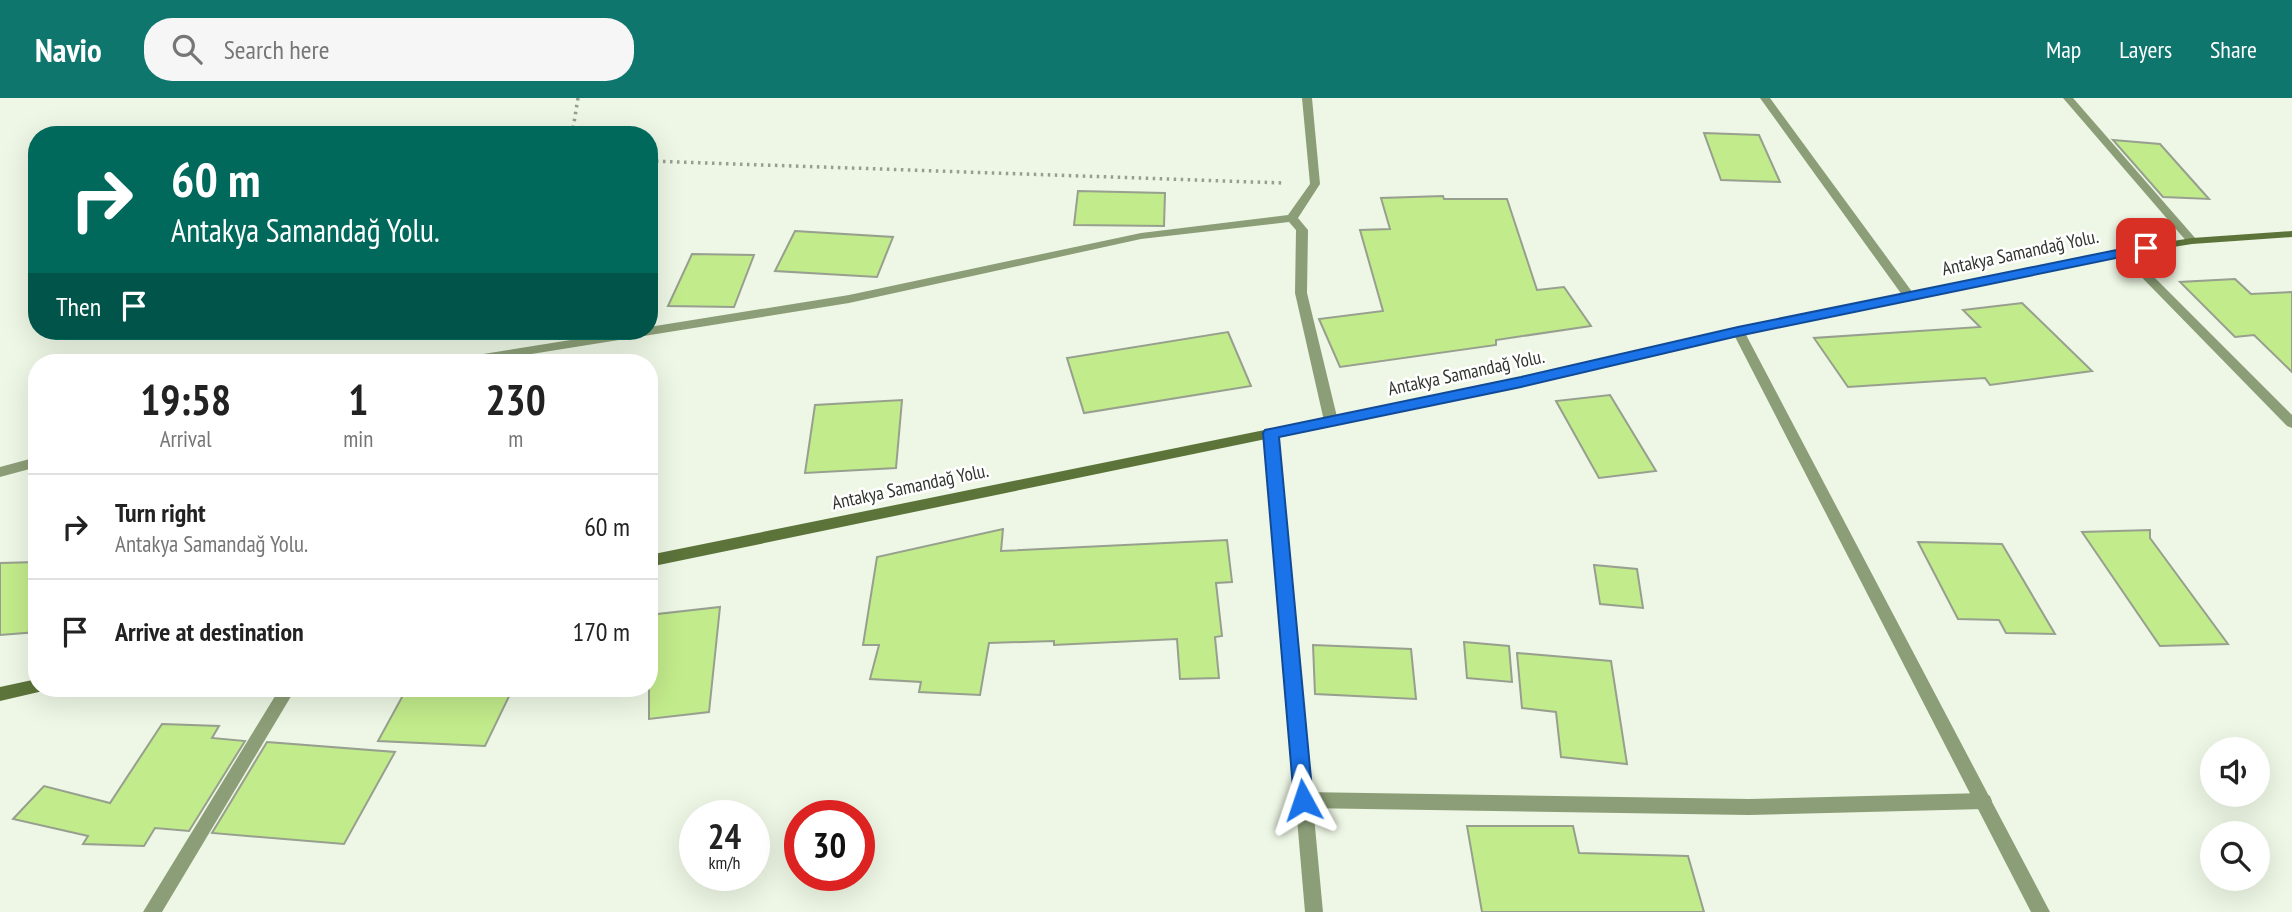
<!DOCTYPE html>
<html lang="en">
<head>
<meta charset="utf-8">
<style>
  body { margin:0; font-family:"PT Sans Narrow",sans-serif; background:#f6f6f6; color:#222; height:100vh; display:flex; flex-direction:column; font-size:26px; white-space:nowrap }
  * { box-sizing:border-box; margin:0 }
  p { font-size:23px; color:#767676 }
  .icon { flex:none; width:38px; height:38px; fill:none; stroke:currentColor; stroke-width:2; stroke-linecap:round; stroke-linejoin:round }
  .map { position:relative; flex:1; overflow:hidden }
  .panel { position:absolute; left:28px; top:256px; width:630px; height:343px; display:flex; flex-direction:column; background:#fff; border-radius:28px; box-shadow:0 7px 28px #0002 }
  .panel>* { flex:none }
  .guide { position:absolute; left:28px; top:28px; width:630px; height:214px; border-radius:28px; box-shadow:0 7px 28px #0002; background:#00695c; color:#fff; overflow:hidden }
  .buttons { position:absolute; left:2200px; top:639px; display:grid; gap:14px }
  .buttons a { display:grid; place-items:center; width:70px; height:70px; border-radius:50%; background:#fff; box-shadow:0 7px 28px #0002; font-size:35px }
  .speed { position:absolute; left:679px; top:702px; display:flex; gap:14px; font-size:35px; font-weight:700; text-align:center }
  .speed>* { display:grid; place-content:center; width:91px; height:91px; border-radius:50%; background:#fff; box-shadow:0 7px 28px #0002; line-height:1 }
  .speed small { font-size:18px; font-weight:400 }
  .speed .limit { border:10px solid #d22; background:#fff; color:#111 }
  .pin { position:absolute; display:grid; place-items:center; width:60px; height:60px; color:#fff; margin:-30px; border-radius:14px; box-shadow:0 4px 10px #0006 }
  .me { position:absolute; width:77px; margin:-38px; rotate:355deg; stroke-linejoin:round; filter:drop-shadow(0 0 5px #0008) }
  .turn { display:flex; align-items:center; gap:24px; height:147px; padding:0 28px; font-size:32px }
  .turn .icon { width:91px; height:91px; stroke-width:2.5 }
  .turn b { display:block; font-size:49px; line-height:60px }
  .then { display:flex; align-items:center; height:66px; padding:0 28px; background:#0003; gap:14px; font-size:26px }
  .eta { display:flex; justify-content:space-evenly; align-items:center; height:119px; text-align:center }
  .eta b { font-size:42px; font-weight:700; line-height:49px }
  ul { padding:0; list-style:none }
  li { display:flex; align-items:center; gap:21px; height:105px; padding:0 28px; border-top:2px solid #e0e0e0 }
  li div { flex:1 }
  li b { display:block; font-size:26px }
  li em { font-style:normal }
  header { display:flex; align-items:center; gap:42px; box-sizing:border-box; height:98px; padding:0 35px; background:#0f766e; color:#fff }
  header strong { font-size:33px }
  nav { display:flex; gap:38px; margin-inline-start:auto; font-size:24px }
  .search { width:490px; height:63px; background:#f6f6f6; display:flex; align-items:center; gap:18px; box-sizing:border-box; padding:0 24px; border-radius:28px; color:#767676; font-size:26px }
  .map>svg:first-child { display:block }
  .building { fill:#c2eb8b; stroke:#979f8e; stroke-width:2 }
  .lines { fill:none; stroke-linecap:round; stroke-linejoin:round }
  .path { stroke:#979d90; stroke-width:3.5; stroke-dasharray:2.5 4.5; stroke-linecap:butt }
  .lane { fill:#8c9e77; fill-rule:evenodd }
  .street { fill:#8c9e77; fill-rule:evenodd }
  .secondary { fill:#5c743a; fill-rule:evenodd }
  .route { fill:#1a73e8; stroke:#114b97; stroke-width:2 }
  .labels { text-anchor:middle; stroke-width:5; stroke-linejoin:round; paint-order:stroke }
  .street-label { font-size:19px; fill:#32352f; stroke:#fff }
</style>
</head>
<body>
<header>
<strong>Navio</strong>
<div class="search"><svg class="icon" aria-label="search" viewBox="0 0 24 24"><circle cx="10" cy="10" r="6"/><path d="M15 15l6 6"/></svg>Search here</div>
<nav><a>Map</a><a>Layers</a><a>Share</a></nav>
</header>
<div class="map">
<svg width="2292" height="814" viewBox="0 0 2292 814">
  <rect width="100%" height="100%" fill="#eef7e5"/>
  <g class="building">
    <path d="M 1704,35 L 1759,37 L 1780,84 L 1721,82 Z"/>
    <path d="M 2113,42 L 2160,46 L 2209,101 L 2163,99 Z"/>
    <path d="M 1078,93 L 1165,95 L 1164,128 L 1074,127 Z"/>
    <path d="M 1443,98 L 1444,101 L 1507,101 L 1537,192 L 1564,189 L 1591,228 L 1496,242 L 1496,247 L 1340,269 L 1319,221 L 1383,213 L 1360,132 L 1390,131 L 1381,100 Z"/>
    <path d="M 795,133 L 893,139 L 877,179 L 775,173 Z"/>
    <path d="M 692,156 L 754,157 L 734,209 L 668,208 Z"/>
    <path d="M 2235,181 L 2251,196 L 2292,194 L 2292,274 L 2254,237 L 2235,239 L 2180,184 Z"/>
    <path d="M 2022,205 L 2092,273 L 1990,287 L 1985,280 L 1848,289 L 1814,240 L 1980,229 L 1963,212 Z"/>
    <path d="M 1228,234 L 1251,288 L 1084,315 L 1067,260 Z"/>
    <path d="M 1610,297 L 1656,373 L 1599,380 L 1556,303 Z"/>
    <path d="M 902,302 L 896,370 L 805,375 L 815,307 Z"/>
    <path d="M 1003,431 L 1001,453 L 1227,442 L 1232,484 L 1216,485 L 1222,538 L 1215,539 L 1219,580 L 1180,581 L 1177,541 L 1054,547 L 1054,543 L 989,545 L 980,597 L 919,594 L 921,584 L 870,581 L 879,547 L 863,547 L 877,459 Z"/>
    <path d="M 2150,432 L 2150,440 L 2228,546 L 2160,548 L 2082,434 Z"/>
    <path d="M 1918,444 L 2002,446 L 2055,536 L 2006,535 L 1999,522 L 1958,521 Z"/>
    <path d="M 37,464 L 37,534 L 0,537 L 0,465 Z"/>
    <path d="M 1594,467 L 1637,471 L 1643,510 L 1600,506 Z"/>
    <path d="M 720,509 L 709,614 L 649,621 L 649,517 Z"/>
    <path d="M 1464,544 L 1509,548 L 1512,584 L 1467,580 Z"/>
    <path d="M 1313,547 L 1411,551 L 1416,601 L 1315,596 Z"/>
    <path d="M 1517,555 L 1611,563 L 1627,666 L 1561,659 L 1556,614 L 1522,610 Z"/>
    <path d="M 407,590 L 513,590 L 485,648 L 378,643 Z"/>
    <path d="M 162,626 L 219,628 L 212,640 L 245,643 L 189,733 L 155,730 L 144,748 L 83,746 L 88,738 L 13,721 L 44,688 L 110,705 Z"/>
    <path d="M 267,644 L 395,654 L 344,746 L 212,735 Z"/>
    <path d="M 1467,728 L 1573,728 L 1579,755 L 1688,758 L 1704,814 L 1482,814 Z"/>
  </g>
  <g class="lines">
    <g class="path">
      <path d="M 572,37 L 578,0"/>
      <path d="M 649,63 L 1283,85"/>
    </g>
    <path class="lane" d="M 1303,694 L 1749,701 L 1984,695 L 1990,698 L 1992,703 L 1990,708 L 1984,711 L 1749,717 L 1303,710 L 1297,707 L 1295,702 L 1297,697 Z"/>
    <g class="street">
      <path d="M 1302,0 L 1312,0 L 1320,86 L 1298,120 L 1308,132 L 1307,195 L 1338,323 L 1336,326 L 1326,326 L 1324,323 L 1295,195 L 1296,132 L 1289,124 L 1141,141 L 849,205 L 482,264 L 452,264 L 458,260 L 627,233 L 649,233 L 649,229 L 849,197 L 1141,135 L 1288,117 L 1310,86 Z"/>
      <path d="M 1760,0 L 1770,0 L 1913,195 L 1913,201 L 1905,201 Z"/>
      <path d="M 2063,0 L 2073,0 L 2196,141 L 2196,145 L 2188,145 Z"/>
      <path d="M 2123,151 L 2127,152 L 2292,317 L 2292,330 L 2287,328 L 2119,156 L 2119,152 Z"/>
      <path d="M 1738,229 L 1744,233 L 2050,814 L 2031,814 L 1732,233 Z"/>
      <path d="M 1271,330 L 1278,335 L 1323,814 L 1305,814 L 1264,335 Z"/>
      <path d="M 37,359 L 37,369 L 0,379 L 0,369 Z"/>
      <path d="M 280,590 L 296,590 L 162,814 L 143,814 Z"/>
    </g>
    <g class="secondary">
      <path d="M 2292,133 L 2292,139 L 2192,146 L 2123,157 L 1738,237 L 1521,288 L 649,469 L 649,457 L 1521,280 L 1738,229 L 2123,151 L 2192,140 Z"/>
      <path d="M 37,581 L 37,590 L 44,590 L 43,593 L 0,603 L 0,589 Z"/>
    </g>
  </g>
  <path class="route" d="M 2146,146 L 2152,150 L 2150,153 L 1738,238 L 1521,289 L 1279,339 L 1313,702 L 1310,708 L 1303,710 L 1297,708 L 1294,702 L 1263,335 L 1265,332 L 1521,279 L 1738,229 Z"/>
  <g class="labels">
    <g class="street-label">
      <text transform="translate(2020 154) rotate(-12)" y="7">Antakya Samandağ Yolu.</text>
      <text transform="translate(1466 274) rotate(-12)" y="7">Antakya Samandağ Yolu.</text>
      <text transform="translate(910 388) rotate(-12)" y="7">Antakya Samandağ Yolu.</text>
    </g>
  </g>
</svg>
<div class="buttons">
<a><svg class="icon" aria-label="sound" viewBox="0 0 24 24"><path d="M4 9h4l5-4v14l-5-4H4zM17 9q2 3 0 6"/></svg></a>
<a><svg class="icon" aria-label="search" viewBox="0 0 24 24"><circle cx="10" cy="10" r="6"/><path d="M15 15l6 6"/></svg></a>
</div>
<div class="speed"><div>24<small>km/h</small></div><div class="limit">30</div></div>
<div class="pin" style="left:2146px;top:150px;background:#d93025"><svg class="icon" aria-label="arrive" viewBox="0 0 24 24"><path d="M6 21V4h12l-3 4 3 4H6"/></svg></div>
<svg class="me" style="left:1303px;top:702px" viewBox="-20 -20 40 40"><path d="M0-17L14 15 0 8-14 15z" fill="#1a73e8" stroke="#fff" stroke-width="4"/></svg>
<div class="guide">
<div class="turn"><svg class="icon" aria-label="right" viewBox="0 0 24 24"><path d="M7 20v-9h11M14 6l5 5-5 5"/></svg><div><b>60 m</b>Antakya Samandağ Yolu.</div></div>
<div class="then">Then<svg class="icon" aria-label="arrive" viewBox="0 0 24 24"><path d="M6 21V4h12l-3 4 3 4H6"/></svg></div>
</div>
<section class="panel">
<div class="eta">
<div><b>19:58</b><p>Arrival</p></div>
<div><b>1</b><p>min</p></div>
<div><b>230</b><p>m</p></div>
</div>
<ul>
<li><svg class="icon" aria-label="right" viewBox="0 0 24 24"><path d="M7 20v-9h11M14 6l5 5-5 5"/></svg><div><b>Turn right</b><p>Antakya Samandağ Yolu.</p></div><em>60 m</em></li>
<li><svg class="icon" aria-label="arrive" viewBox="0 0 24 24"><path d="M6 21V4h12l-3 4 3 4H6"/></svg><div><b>Arrive at destination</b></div><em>170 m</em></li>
</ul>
</section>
</div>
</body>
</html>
